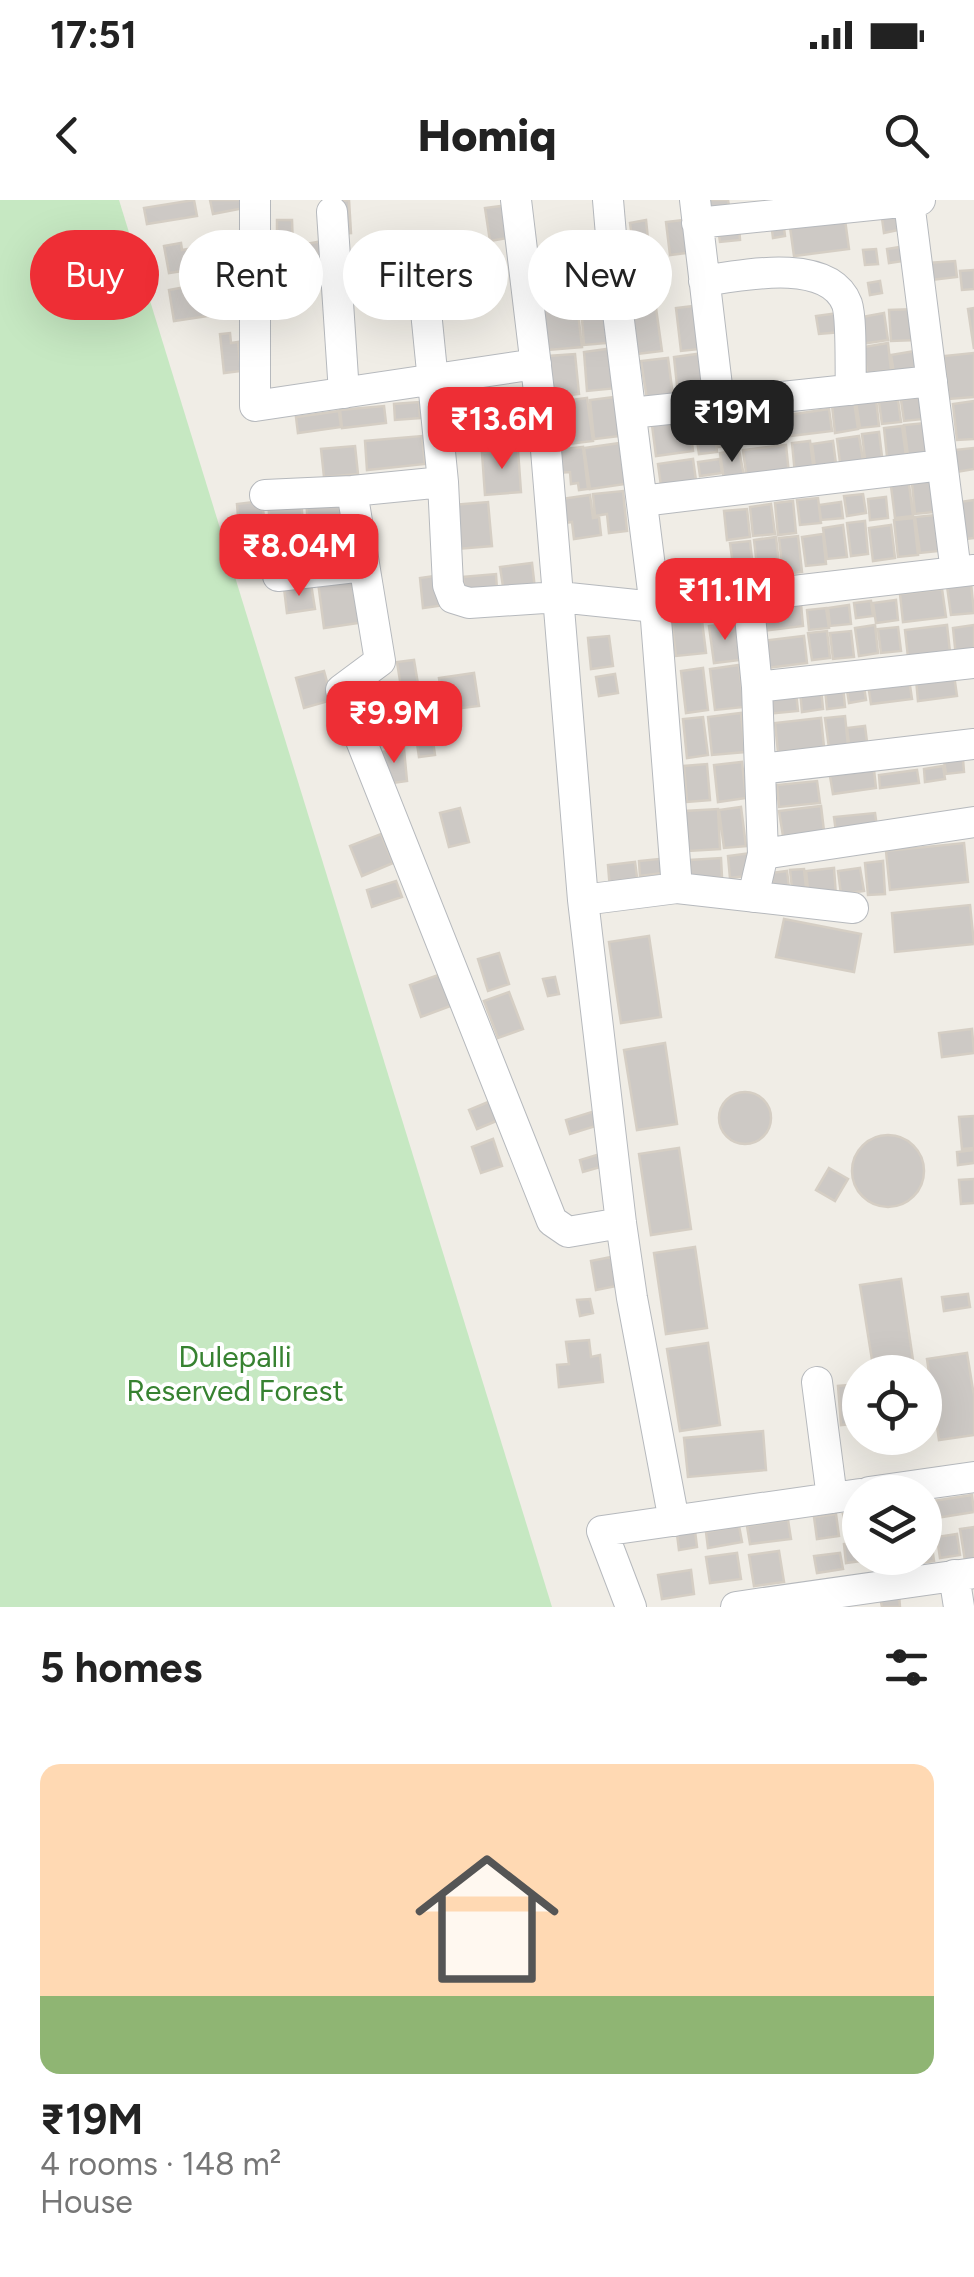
<!DOCTYPE html>
<html lang="en">
<head>
<meta charset="utf-8">
<style>
	:root { --surface:#fff; --page:#f2f2f2; --text:#222; --muted:#767676; --accent:#ee2e35 }
	body { margin:0; font-family:Figtree,sans-serif; background:var(--page); color:var(--text); height:100vh; display:flex; flex-direction:column; font-size:38px; white-space:nowrap }
	* { box-sizing:border-box; margin:0 }
	p { font-size:32px; color:var(--muted) }
	.icon { flex:none; width:55px; height:55px; fill:none; stroke:currentColor; stroke-width:2; stroke-linecap:round; stroke-linejoin:round }
	.map { position:relative; height:1407px; overflow:hidden }
	.details { display:flex; flex-direction:column; background:var(--surface); flex:1 }
	.details>* { flex:none }
	.top-card { position:absolute; left:30px; top:30px; width:915px; height:90px; display:flex; gap:20px }
	.controls { position:absolute; left:842px; top:1155px; display:grid; gap:20px }
	.controls a { display:grid; place-items:center; width:100px; height:100px; border-radius:50%; background:var(--surface); box-shadow:0 10px 40px #0002; font-size:50px }
	.price { position:absolute; translate:-50% -85px; padding:0 22px; border-radius:20px; background:var(--accent); color:#fff; font-size:32px; line-height:65px; filter:drop-shadow(0 2px 5px #0008) }
	.price::after { content:''; position:absolute; left:50%; top:60px; width:30px; height:22px; margin-left:-15px; background:inherit; clip-path:polygon(0 0,100% 0,50% 100%) }
	.price.active { background:#222; color:#fff }
	ul { padding:0; list-style:none }
	li { display:grid; align-content:center; gap:20px; height:530px; padding:0 40px }
	li span { display:grid; place-items:center; height:310px; border-radius:20px; color:#555 }
	li>.icon { margin-inline-start:auto }
	span .icon { width:180px; height:180px; fill:#fffc; stroke-width:1 }
	li b { font-size:42px }
	h2 { display:flex; justify-content:space-between; align-items:center; height:120px; padding:0 40px; font-size:42px }
	.pill { padding:0 35px; border-radius:45px; background:var(--surface); box-shadow:0 10px 40px #0002; font-size:35px; line-height:90px }
	.pill.active { background:var(--accent); color:#fff }
	.status { display:flex; justify-content:space-between; align-items:center; height:70px; padding:0 50px; background:var(--surface); direction:ltr }
	.status svg { height:28px; fill:currentColor }
	header { display:flex; justify-content:space-between; align-items:center; height:130px; padding:0 40px; background:var(--surface); font-size:45px; font-weight:800 }
	.map>svg:first-child { display:block }
	.green { fill:#c6e8c2 }
	.building { fill:#cdc9c5; stroke:#d5cec4; stroke-width:2.5 }
	.lines { fill:none; stroke-linecap:round; stroke-linejoin:round }
	.street-casing { stroke:#b6b9bd; stroke-width:32 }
	.street { stroke:#fff; stroke-width:30 }
	.labels { text-anchor:middle; dominant-baseline:central; stroke-width:8; stroke-linejoin:round; paint-order:stroke }
	.park-label { font-size:30px; fill:#378231; stroke:#fff }
</style>
</head>
<body>
<div class="status"><b>17:51</b><svg viewBox="0 0 49 12"><path d="M0 12V9h3v3zM5 12V6h3v6zM10 12V3h3v9zM15 12V0h3v12zM26 1h20v11H26zM47 4h2v5h-2z"/></svg></div>
<header><svg class="icon" aria-label="back" viewBox="0 0 24 24"><path d="M15 5l-7 7 7 7"/></svg>Homiq<svg class="icon" aria-label="search" viewBox="0 0 24 24"><circle cx="10" cy="10" r="6"/><path d="M15 15l6 6"/></svg></header>
<div class="map">
<svg width="974" height="1407" viewBox="0 0 974 1407">
	<rect width="100%" height="100%" fill="#f0ede6"/>
	<path class="green" d="M0,0H119L552,1407H0Z"/>
	<path class="building" d="M194,0L197,16L147,24L144,8Z
		M210,0H243L244,8L213,14Z
		M349,0L351,33L338,34L335,2Z
		M708,0H728L730,12L710,14Z
		M509,5L513,37L490,41L485,8Z
		M896,16L898,30L884,33L882,18Z
		M277,20H292L293,48H277Z
		M646,20L650,58L635,60L630,23Z
		M684,20L687,53L670,55L666,22Z
		M783,20L785,36L773,38L771,22Z
		M845,20L849,49L794,56L790,27Z
		M739,25L740,40L720,42L718,28Z
		M242,36L245,60L227,62L224,39Z
		M328,40L331,60L298,65L295,46Z
		M181,43L182,50L206,46L209,67L169,73L164,46Z
		M900,47L903,61L889,63L887,49Z
		M876,49L878,64L865,65L863,50Z
		M955,61L957,77L930,80L928,63Z
		M974,70V89L962,90L960,71Z
		M223,80L228,113L174,121L169,90Z
		M880,81L882,93L870,95L868,83Z
		M614,103L617,142L584,145L581,106Z
		M577,104L582,147L548,150L543,108Z
		M694,106L700,149L681,151L676,108Z
		M656,108L662,151L636,154L631,111Z
		M974,108V149L968,109Z
		M916,109L917,140L891,141L889,110Z
		M839,113L841,132L819,134L816,116Z
		M884,113L888,140L861,144L857,118Z
		M230,133L231,143L238,142L241,171L224,173L220,134Z
		M888,143L891,170L867,173L864,147Z
		M614,148L618,188L587,191L584,152Z
		M915,151L918,169L894,173L891,155Z
		M704,153L709,191L678,195L674,157Z
		M974,153V197L949,199L944,156Z
		M575,154L579,194L552,197L548,156Z
		M668,158L673,196L647,199L641,161Z
		M514,196L520,242L477,247L472,201Z
		M615,197L620,236L594,239L590,200Z
		M921,197L924,219L904,221L901,200Z
		M587,198L593,241L567,244L563,201Z
		M876,199L879,226L860,228L856,202Z
		M898,200L901,222L882,224L879,202Z
		M854,201L858,229L835,233L832,205Z
		M974,201V239L957,240L953,204Z
		M419,202L420,218L395,220L394,204Z
		M384,206L386,223L342,228L340,210Z
		M829,209L832,231L790,236L788,215Z
		M339,211L341,227L298,233L296,217Z
		M784,213L787,235L743,240L741,218Z
		M713,217L717,252L699,254L694,220Z
		M736,218L740,244L718,247L715,221Z
		M689,220L693,251L656,256L652,225Z
		M925,223L930,260L909,263L904,225Z
		M902,226L907,263L888,266L884,228Z
		M879,232L883,265L866,267L862,234Z
		M422,236L425,264L367,270L365,241Z
		M859,236L864,267L841,270L837,239Z
		M810,241L814,272L795,274L792,243Z
		M833,241L837,272L816,275L812,244Z
		M620,243L625,284L590,289L584,248Z
		M786,245L789,274L747,280L743,250Z
		M355,246L358,274L324,277L321,249Z
		M583,247L588,289L579,290L578,283L571,284L570,272L559,273L556,250Z
		M974,248V269L956,272L954,250Z
		M518,250L521,292L485,295L482,253Z
		M739,250L744,276L724,280L720,253Z
		M693,259L697,288L662,293L658,264Z
		M720,259L722,273L700,276L698,262Z
		M931,281L935,312L915,314L912,283Z
		M909,284L913,316L895,318L891,286Z
		M623,291L627,331L609,333L607,314L595,316L593,294Z
		M863,294L866,313L847,316L844,296Z
		M339,295L341,326L308,328L306,297Z
		M590,295L593,318L599,317L601,335L574,339L572,322L564,323L561,299Z
		M886,297L888,318L870,320L868,299Z
		M301,298L303,325L270,327L268,300Z
		M818,298L821,323L800,325L797,300Z
		M974,300V338L965,339L960,302Z
		M262,301L265,326L239,329L237,304Z
		M793,301L796,333L778,335L775,303Z
		M488,302L492,346L457,349L453,305Z
		M841,302L843,318L821,320L819,305Z
		M771,304L775,334L753,336L750,307Z
		M747,309L750,337L727,340L724,311Z
		M935,315L939,351L920,353L915,317Z
		M914,318L918,355L898,357L894,320Z
		M865,321L868,354L851,356L847,323Z
		M843,325L847,357L827,359L823,328Z
		M891,325L895,358L873,361L869,328Z
		M340,333L345,357L315,362L311,339Z
		M823,334L826,364L806,366L802,337Z
		M306,336L309,361L277,365L274,340Z
		M798,336L802,372L783,374L779,338Z
		M776,337L779,364L757,366L754,340Z
		M750,341L754,377L735,380L730,343Z
		M532,363L535,389L504,393L500,367Z
		M496,374L497,390L465,393L463,377Z
		M442,375L445,405L423,408L420,378Z
		M358,376L365,422L324,428L318,382Z
		M971,383L974,413L951,415L947,386Z
		M311,384L315,409L287,413L284,388Z
		M942,389L946,417L903,422L900,394Z
		M896,400L898,420L876,423L873,403Z
		M871,401L873,416L856,418L854,403Z
		M801,404L803,426L762,431L759,409Z
		M849,405L851,424L830,426L828,408Z
		M826,408L829,428L809,430L807,410Z
		M701,413L706,453L676,456L671,417Z
		M736,423L740,460L714,463L709,426Z
		M875,425L878,453L859,456L855,428Z
		M947,425L950,452L908,457L905,430Z
		M974,425V455L956,457L953,428Z
		M898,427L901,451L881,453L878,429Z
		M827,431L830,458L812,460L808,433Z
		M851,431L854,457L833,459L830,433Z
		M609,436L613,466L591,469L588,438Z
		M804,436L807,463L766,468L762,441Z
		M414,460L419,490L402,493L397,462Z
		M739,465L744,507L715,510L710,469Z
		M703,468L708,510L686,513L681,471Z
		M324,471L332,500L304,508L296,478Z
		M474,473L479,506L444,510L439,478Z
		M615,474L618,493L599,496L596,477Z
		M954,475L957,496L918,501L916,479Z
		M909,479L912,499L871,504L868,484Z
		M843,486L845,507L827,509L825,488Z
		M864,487L866,500L849,503L847,490Z
		M821,488L823,509L802,512L800,490Z
		M796,492L798,511L767,514L765,495Z
		M741,513L745,552L712,555L708,517Z
		M845,516L848,546L829,548L825,518Z
		M703,517L708,555L687,558L683,519Z
		M821,518L824,547L778,552L775,523Z
		M865,526L868,550L850,552L847,528Z
		M433,541L435,555L419,557L417,543Z
		M404,549L407,581L385,584L381,552Z
		M963,559L964,572L946,574L944,561Z
		M742,562L746,598L718,602L714,565Z
		M707,564L710,600L687,602L684,566Z
		M943,566L945,579L925,582L924,569Z
		M874,570L876,588L833,594L830,576Z
		M917,570L919,583L880,588L879,575Z
		M817,581L820,603L779,607L777,585Z
		M821,606L824,631L783,636L779,611Z
		M741,607L746,646L724,648L719,610Z
		M460,608L469,642L449,647L440,613Z
		M718,609L720,649L688,651L685,611Z
		M875,613L877,627L836,632L834,617Z
		M381,634L393,663L362,676L350,646Z
		M964,643L968,682L890,690L886,651Z
		M752,653L754,675L730,678L728,656Z
		M668,658L670,672L640,676L639,661Z
		M721,658L722,677L691,679L690,660Z
		M883,661L885,694L868,695L865,663Z
		M635,662L638,685L610,689L608,665Z
		M834,668L836,696L809,698L806,671Z
		M860,668L864,691L841,694L838,671Z
		M804,669L807,697L793,698L790,670Z
		M787,671L790,696L774,698L771,673Z
		M396,681L402,697L372,707L367,690Z
		M970,705L974,744L895,752L892,713Z
		M784,719L861,734L854,772L776,757Z
		M649,736L661,817L621,823L609,742Z
		M499,753L509,784L488,791L478,759Z
		M441,774L453,805L421,817L410,785Z
		M555,777L559,794L548,796L543,779Z
		M509,792L523,829L498,838L484,801Z
		M972,829L974,853L942,857L939,833Z
		M665,843L677,924L637,930L624,850Z
		M719 918a26 26 0 1 1 52 0a26 26 0 1 1-52 0Z
		M498,898L506,917L477,929L469,910Z
		M595,911L599,925L570,934L566,920Z
		M974,916V948L962,949L959,917Z
		M852 971a36 36 0 1 1 72 0a36 36 0 1 1-72 0Z
		M493,939L502,966L481,973L472,947Z
		M679,948L691,1029L651,1035L639,954Z
		M974,950V963L958,965L957,952Z
		M600,954L604,966L583,972L580,960Z
		M829,968L848,979L835,1001L816,990Z
		M974,979V1003L961,1004L959,980Z
		M695,1047L707,1128L666,1134L654,1053Z
		M611,1057L616,1086L596,1090L591,1061Z
		M901,1079L913,1160L873,1166L860,1085Z
		M968,1094L970,1107L944,1111L942,1097Z
		M590,1099L593,1113L580,1116L577,1100Z
		M589,1140L591,1157L600,1155L603,1182L559,1187L557,1165L569,1164L566,1142Z
		M708,1143L720,1225L680,1231L667,1149Z
		M967,1153L974,1196V1235L939,1240L927,1159Z
		M860,1184V1223L841,1225L838,1186Z
		M763,1231L766,1270L688,1277L684,1238Z
		M972,1295L974,1312L936,1318L933,1301Z
		M860,1311V1326L846,1328L843,1314Z
		M836,1314L839,1336L817,1339L814,1317Z
		M788,1320L791,1339L750,1344L747,1326Z
		M739,1326L742,1342L708,1348L706,1332Z
		M974,1327V1360L965,1361L960,1329Z
		M695,1331L697,1347L679,1350L677,1334Z
		M930,1332L934,1361L894,1367L892,1358H925V1333Z
		M957,1334L960,1355L940,1358L937,1337Z
		M860,1342V1358H883L846,1363L844,1344Z
		M779,1351L784,1382L754,1386L749,1355Z
		M737,1353L741,1379L710,1383L706,1357Z
		M840,1353L843,1369L817,1373L814,1356Z
		M691,1370L694,1394L662,1399L658,1375Z
		M899,1394L900,1407H882L880,1397Z"/>
	<g class="lines">
		<g class="street-casing">
			<path id="street" d="M255,0V206L536,164
				M516,0L546,250L583,700L621,1023L632,1098L674,1321
				M608,0L617,105L655,407L677,688
				M695,0L719,203
				M909,2L956,372
				M332,12L344,193
				M697,23L920,0
				M420,51L443,282L448,385L453,398L469,403L559,397L655,407L974,370
				M704,81C742,75 829,57 847,104C852,119 850,171 851,190
				M631,213L932,181
				M352,291L380,461L341,490L552,1021L568,1032L621,1023
				M265,295L352,291L443,282
				M642,301L942,265
				M278,376L364,366
				M748,396L757,487L763,654L753,697
				M757,487L974,463
				M760,569L974,544
				M763,654L974,622
				M583,700L677,688L853,708
				M817,1182L832,1298
				M869,1292L974,1277
				M954,1375L959,1407
				M631,1407L602,1331L860,1294
				M736,1407L974,1373"/>
		</g>
		<use href="#street" class="street"/>
	</g>
	<g class="labels">
		<g class="park-label">
			<text x="235" y="1156">Dulepalli<tspan x="235" dy="34">Reserved Forest</tspan></text>
		</g>
	</g>
</svg>
<div class="controls">
<a><svg class="icon" aria-label="locate" viewBox="0 0 24 24"><circle cx="12" cy="12" r="6"/><path d="M12 2v4M12 18v4M2 12h4M18 12h4"/></svg></a>
<a><svg class="icon" aria-label="layers" viewBox="0 0 24 24"><path d="M12 4l9 5-9 5-9-5zM3 14l9 5 9-5"/></svg></a>
</div>
<b class="price active" style="left:732px;top:265px">₹19M</b>
<b class="price" style="left:502px;top:272px">₹13.6M</b>
<b class="price" style="left:299px;top:399px">₹8.04M</b>
<b class="price" style="left:725px;top:443px">₹11.1M</b>
<b class="price" style="left:394px;top:566px">₹9.9M</b>
<div class="top-card">
<a class="pill active">Buy</a>
<a class="pill">Rent</a>
<a class="pill">Filters</a>
<a class="pill">New</a>
</div>
</div>
<section class="details">
<h2>5 homes<svg class="icon" aria-label="filters" viewBox="0 0 24 24"><path d="M4 7h16M4 17h16"/><circle cx="9" cy="7" r="2"/><circle cx="15" cy="17" r="2"/></svg></h2>
<ul>
<li><span style="background:linear-gradient(#ffd9b3 75%,#8fb573 0)"><svg class="icon" aria-label="home" viewBox="0 0 24 24"><path d="M3 11l9-7 9 7M6 9v11h12V9"/></svg></span><div><b>₹19M</b><p>4 rooms · 148 m²</p><p>House</p></div></li>
</ul>
</section>
</body>
</html>
